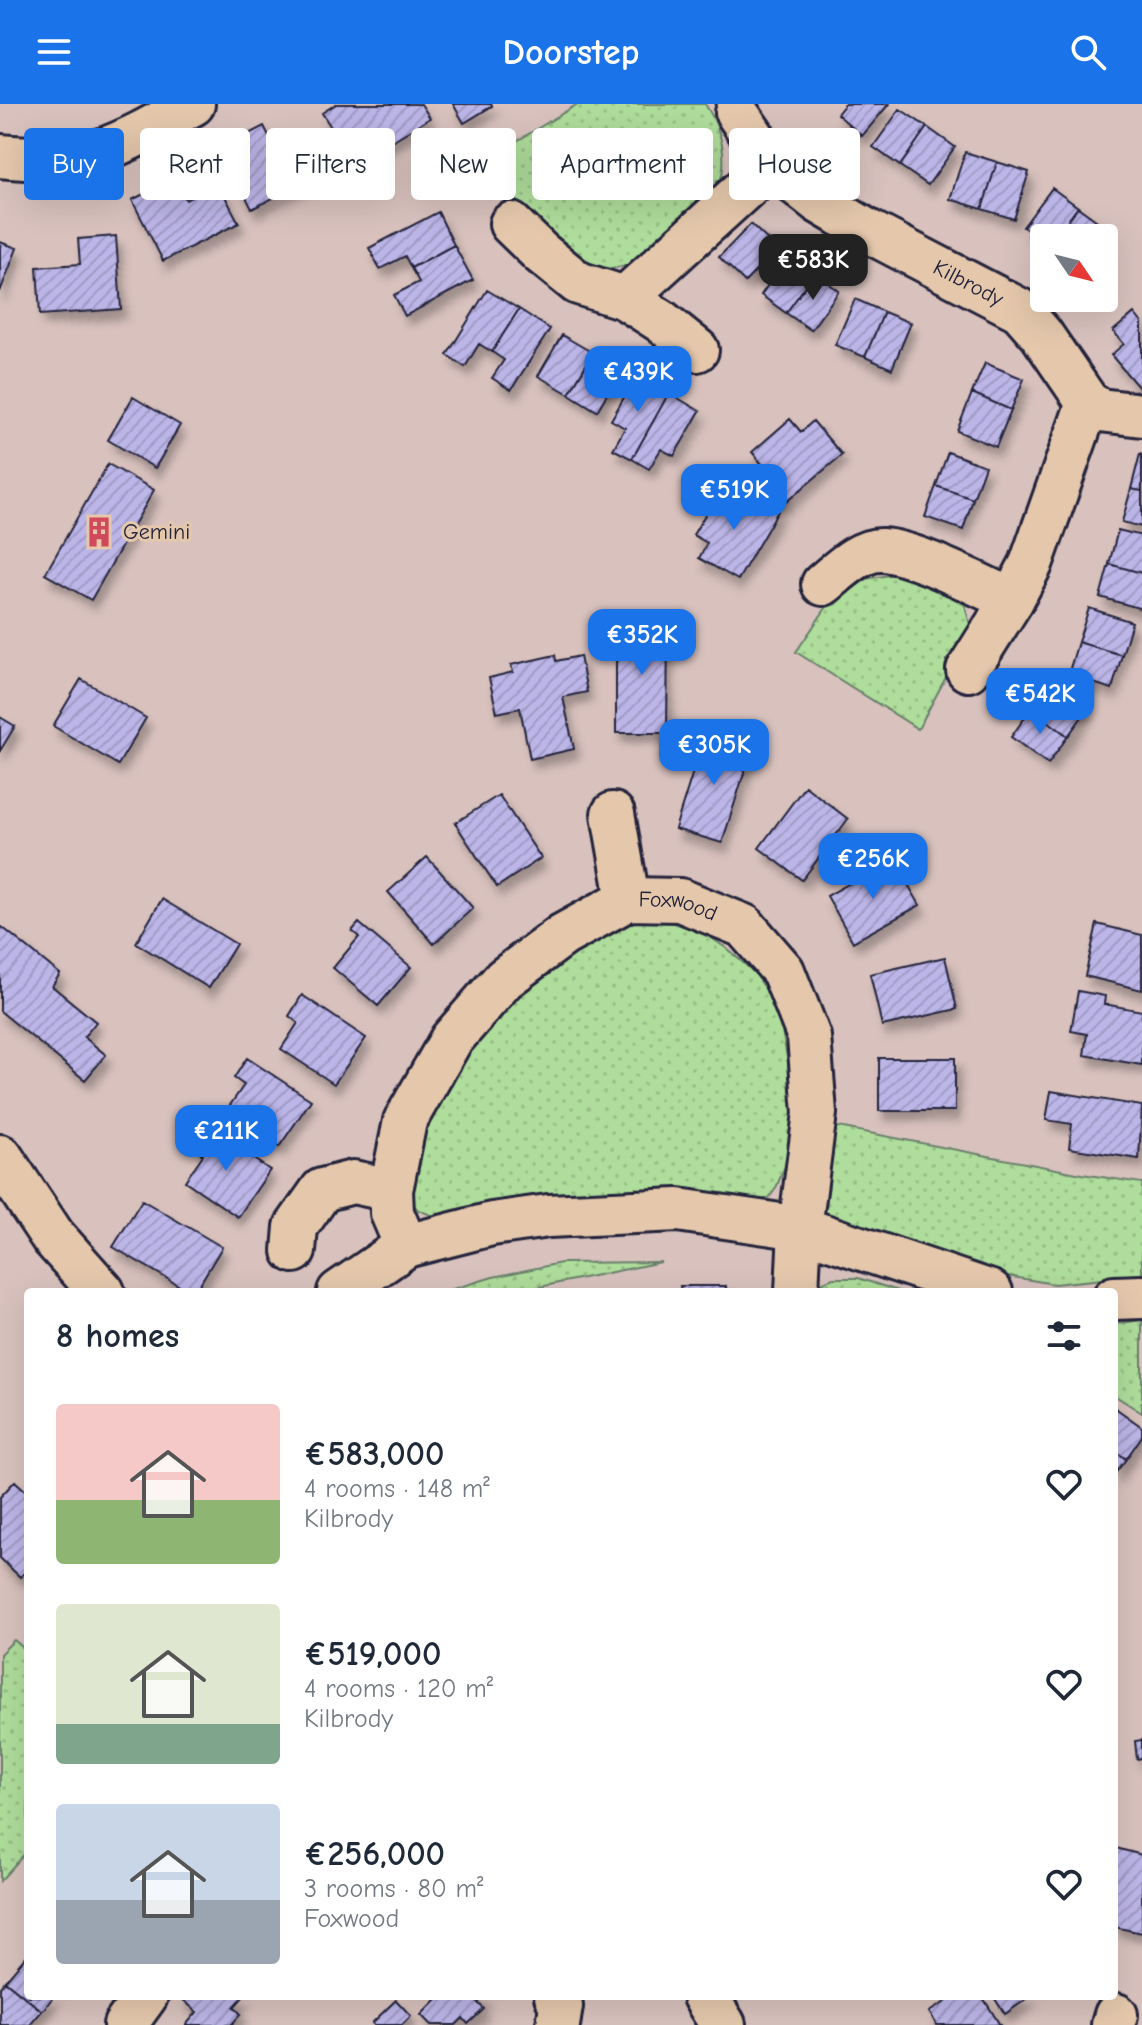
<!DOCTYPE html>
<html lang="en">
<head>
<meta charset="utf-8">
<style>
	:root { --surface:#fff; --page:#f2f2f3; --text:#1f2937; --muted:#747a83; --accent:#1a73e8 }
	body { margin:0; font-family:"Comic Neue",sans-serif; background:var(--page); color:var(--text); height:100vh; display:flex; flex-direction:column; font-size:30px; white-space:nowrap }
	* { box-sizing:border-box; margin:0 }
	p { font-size:26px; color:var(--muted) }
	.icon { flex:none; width:44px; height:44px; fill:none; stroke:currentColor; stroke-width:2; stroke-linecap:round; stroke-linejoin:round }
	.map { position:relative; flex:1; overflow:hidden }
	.sheet { position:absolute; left:24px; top:1184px; width:1094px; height:712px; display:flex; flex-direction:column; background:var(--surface); border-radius:8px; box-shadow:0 8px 32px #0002 }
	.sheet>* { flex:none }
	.top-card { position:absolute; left:24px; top:24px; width:1094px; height:72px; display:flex; gap:16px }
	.needle { width:52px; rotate:125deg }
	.fabs { position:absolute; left:1030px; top:120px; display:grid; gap:16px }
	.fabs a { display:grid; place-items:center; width:88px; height:88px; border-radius:8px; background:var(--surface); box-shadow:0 8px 32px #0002; font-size:40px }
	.price { position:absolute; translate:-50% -68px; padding:0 18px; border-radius:16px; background:var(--accent); color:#fff; font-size:26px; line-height:52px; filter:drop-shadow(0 2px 4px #0008) }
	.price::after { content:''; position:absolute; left:50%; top:48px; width:24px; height:18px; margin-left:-12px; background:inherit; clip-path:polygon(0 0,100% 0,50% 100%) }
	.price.on { background:#222; color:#fff }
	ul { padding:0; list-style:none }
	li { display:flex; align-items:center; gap:24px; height:200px; padding:0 32px }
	li span { display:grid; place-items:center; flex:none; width:224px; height:160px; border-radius:8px; color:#555 }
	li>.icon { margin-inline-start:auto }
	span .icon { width:96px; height:96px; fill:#fffc; stroke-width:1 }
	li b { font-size:34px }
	h2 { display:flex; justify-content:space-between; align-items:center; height:96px; padding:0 32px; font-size:34px }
	.tag { padding:0 28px; border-radius:8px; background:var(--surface); box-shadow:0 8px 32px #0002; font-size:28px; line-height:72px }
	.tag.on { background:var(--accent); color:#fff }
	header { display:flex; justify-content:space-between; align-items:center; height:104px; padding:0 32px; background:var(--accent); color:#fff; font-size:36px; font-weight:800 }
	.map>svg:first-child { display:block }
	.grass { fill:url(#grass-dots); stroke:#68806b; stroke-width:2 }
	.building { fill:url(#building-hatch); stroke:#22223b; stroke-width:2; filter:url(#shadow) }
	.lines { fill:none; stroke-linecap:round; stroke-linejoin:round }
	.minor-casing { stroke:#22223b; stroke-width:48 }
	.tertiary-casing { stroke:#22223b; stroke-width:50 }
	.minor { stroke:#e5c8ac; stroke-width:42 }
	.tertiary { stroke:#e5c8ac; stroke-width:44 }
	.labels { text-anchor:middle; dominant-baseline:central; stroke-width:6; stroke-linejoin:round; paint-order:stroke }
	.street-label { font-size:22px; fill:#22223b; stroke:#e5c8ac }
	.poi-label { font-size:22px; fill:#22223b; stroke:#e5c8ac; text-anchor:start }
</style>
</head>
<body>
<header><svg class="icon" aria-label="menu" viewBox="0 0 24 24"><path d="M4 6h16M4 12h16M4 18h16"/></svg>Doorstep<svg class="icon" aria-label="search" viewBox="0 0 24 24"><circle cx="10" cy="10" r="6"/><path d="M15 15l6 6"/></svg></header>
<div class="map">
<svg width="1142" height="1921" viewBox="0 0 1142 1921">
	<defs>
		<pattern id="grass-dots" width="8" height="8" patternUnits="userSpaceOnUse" patternTransform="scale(2)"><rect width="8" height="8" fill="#afdd9b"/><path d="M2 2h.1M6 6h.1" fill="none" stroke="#96bd86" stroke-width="1.8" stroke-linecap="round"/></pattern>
		<pattern id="building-hatch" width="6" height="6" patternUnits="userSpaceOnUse" patternTransform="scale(2)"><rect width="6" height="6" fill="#bcb5e7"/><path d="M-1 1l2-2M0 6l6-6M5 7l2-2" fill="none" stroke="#a19bc7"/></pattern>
		<filter id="shadow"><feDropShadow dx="5" dy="9" stdDeviation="4" flood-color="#0004"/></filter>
	</defs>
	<rect width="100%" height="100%" fill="#d9c2be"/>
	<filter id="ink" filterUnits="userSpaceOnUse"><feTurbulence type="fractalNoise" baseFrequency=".0125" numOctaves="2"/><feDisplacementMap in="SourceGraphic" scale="16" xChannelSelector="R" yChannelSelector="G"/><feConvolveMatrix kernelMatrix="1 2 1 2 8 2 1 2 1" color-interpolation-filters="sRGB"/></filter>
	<g filter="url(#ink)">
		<path class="grass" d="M578,0H705C721,24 729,53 719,82C715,92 702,101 695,108C667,136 635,172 592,164C584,162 577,156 571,152C534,127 512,91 489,54Z
			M902,469L942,486L965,501L970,521L964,540L918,625L796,548L828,501L865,475Z
			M642,812L697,824L726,844L756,870L778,905L794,991L788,1055L776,1084L769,1094L753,1099L607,1087L436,1113L418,1106L409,1095L415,1032L451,967L518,890L614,820Z
			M833,1022L1082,1070L1142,1079V1171L1054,1180L984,1168L828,1114L824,1104Z
			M661,1158L515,1188H443L493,1173L561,1159Z
			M833,1174H858L901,1188H817L821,1179Z
			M1142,1216V1309L1114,1291V1220Z
			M14,1536L28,1548V1746L0,1777V1550Z"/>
		<path class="building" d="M336,0H421L430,14L354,60L322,9Z
			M453,0H491L492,2L464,19Z
			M845,0H889L862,32L837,10Z
			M900,5L927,23L900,62L873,43Z
			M264,22L275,44L307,27L327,66L252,105L221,44Z
			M927,23L955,43L928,81L900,62Z
			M965,48L997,58L982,105L950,95Z
			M997,58L1029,68L1014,115L982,105Z
			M175,74L186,96L218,79L239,119L163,157L132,96Z
			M1052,84L1078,103L1055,134H1044V138L1023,123Z
			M1078,103L1108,125L1101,134H1055Z
			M438,108L454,141L411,164L405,152L380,165L369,144Z
			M751,120L777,145L745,178L719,153Z
			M116,132L121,205L40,211L37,163L80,160L78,135Z
			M0,138L17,144L0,188Z
			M454,141L473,176L405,212L394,191L419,178L411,164Z
			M789,151L815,169L786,209L761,191Z
			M815,169L839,187L811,226L786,209Z
			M487,186L519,205L492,248L479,240L465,263L447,251Z
			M855,195L884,208L865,253L835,241Z
			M519,205L550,225L511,286L492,274L504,256L492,248Z
			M884,208L911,219L892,265L865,253Z
			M1134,209L1142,219V281L1139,284L1111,251L1124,240L1113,227Z
			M562,231L593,249L569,290L538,272Z
			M593,249L621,266L597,307L569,290Z
			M985,259L1024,275L1011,306L972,289Z
			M637,271L669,289L632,355L613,345L625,324L611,316Z
			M669,289L700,307L674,352L661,345L649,365L632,355Z
			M972,289L1011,306L996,343L957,327Z
			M133,293L180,321L155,364L108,336Z
			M790,315L801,328L813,317L842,351L780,403L751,370L762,360L752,348Z
			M948,348L985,362L973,395L936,382Z
			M1140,350L1142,351V387L1131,385Z
			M108,360L154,386L91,496L45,470Z
			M936,382L973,395L963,426L925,413Z
			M739,384L778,407L738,476L699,454L707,439L693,431L715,394L728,402Z
			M1131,385L1142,387V423L1122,418Z
			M1118,426L1142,432V469L1109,460Z
			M1109,460L1142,469V505L1100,493Z
			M1089,504L1132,518L1122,551L1078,538Z
			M616,517H668L667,629H616Z
			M1078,538L1122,551L1112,585L1068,571Z
			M555,551L556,557L580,552L587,588L563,593L574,645L530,655L520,604L497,609L489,574L513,568L511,561Z
			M81,575L146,614L118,661L53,622Z
			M1052,577L1089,603L1068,632L1031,605Z
			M1031,605L1068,632L1048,660L1011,633Z
			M0,613L15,622L0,647Z
			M706,626L753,641L722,739L675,725Z
			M805,682L848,715L802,776L759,744Z
			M499,691L541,754L497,783L455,719Z
			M427,753L473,804L434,840L388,788Z
			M893,755L920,801L853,838L827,792Z
			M162,795L236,840L209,884L136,839Z
			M359,819L411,863L378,902L333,864L359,833L352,827Z
			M1097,820L1142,831V886L1085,872Z
			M2,823L60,870L52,882L96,918L84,933L106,951L85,976L0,907V825Z
			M945,853L957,905L882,922L870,870Z
			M1078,887L1105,892L1104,900L1142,907V961L1084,951L1087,930L1071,927Z
			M302,891L366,934L334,980L281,945L298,919L289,912Z
			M247,954L311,996L279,1043L226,1007L244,981L234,974Z
			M879,954H955V1007H879Z
			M1051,987L1142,1002L1139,1055L1069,1044L1072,1020L1046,1016Z
			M207,1024L270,1066L238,1113L185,1077L203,1051L193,1044Z
			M142,1096L222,1143L195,1188H190L113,1143Z
			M680,1182H726V1188H681Z
			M1114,1303L1142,1323V1332L1126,1355L1114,1346Z
			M1114,1346L1126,1355L1114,1371Z
			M15,1377L28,1389V1465L20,1473L0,1454V1393Z
			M1142,1636V1654L1137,1655L1135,1637Z
			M1116,1744L1142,1751V1829L1114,1823V1755Z
			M28,1850V1892H54L42,1907L5,1877Z
			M5,1877L42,1907L30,1921H0V1883Z
			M183,1892H244L234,1903L241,1910L231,1921H186L197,1908L181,1894Z
			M440,1892H486L478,1899L484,1905L468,1920L463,1914L456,1921H431L421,1911Z
			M955,1892H982L1000,1921H937L929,1908Z
			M993,1892H1031L1005,1910Z
			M396,1896L411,1912L402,1921H374L372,1919Z"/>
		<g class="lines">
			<g class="minor-casing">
				<g id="minor">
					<path id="s1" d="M737,9L765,50L786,72L819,98L868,127L1020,206L1041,230L1088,299L1100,306L1142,311"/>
					<path d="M0,52C30,55 70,56 99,47C132,36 163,17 193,0"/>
					<path d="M511,120L541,149L578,179L625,194L661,217L697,246"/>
					<path d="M625,194L773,59"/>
					<path d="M823,480C839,467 860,445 882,446C913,447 982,483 1012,496"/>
					<path d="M968,566L1012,496L1031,460L1088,299"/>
					<path d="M613,710L628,795"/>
					<path id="s2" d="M406,1142L392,1109L391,1086L405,1017L451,936L504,875L563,831L628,795L680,796L744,822L783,867L809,933L815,1009L800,1124L797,1188"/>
					<path d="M294,1147L296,1123L322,1086L353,1078L391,1086"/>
					<path d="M339,1188L406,1142L492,1120L548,1112L678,1106L800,1124L991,1188"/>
					<path d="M1114,1194L1142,1193"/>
					<path d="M556,1892L561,1902L558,1921"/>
					<path d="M125,1921L146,1892"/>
					<path d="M1113,1921L1116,1911"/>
				</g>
			</g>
			<g class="tertiary-casing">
				<path id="tertiary" d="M0,1053L53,1133L102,1188
					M705,1892L723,1921"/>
			</g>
			<use href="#minor" class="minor"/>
			<use href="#tertiary" class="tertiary"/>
		</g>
	</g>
	<defs>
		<g id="building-bare" transform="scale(2.4)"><path d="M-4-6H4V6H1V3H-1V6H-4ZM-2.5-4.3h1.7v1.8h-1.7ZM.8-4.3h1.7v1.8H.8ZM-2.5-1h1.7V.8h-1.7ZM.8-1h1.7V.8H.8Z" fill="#d1495b" stroke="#e5c8ac" stroke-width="2.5" paint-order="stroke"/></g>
	</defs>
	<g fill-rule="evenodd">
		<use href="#building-bare" x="99" y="428"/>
	</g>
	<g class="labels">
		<g class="street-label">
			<text stroke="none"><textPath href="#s1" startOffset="292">Kilbrody</textPath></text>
			<text stroke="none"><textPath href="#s2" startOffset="502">Foxwood</textPath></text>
		</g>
		<g class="poi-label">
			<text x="123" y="428">Gemini</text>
		</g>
	</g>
</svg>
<div class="fabs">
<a><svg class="needle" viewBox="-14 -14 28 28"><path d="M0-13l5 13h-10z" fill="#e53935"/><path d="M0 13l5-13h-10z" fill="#747a83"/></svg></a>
</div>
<b class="price on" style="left:813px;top:198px">€583K</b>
<b class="price" style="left:638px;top:310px">€439K</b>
<b class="price" style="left:734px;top:428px">€519K</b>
<b class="price" style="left:642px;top:573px">€352K</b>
<b class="price" style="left:1040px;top:632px">€542K</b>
<b class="price" style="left:714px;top:683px">€305K</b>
<b class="price" style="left:873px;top:797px">€256K</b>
<b class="price" style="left:226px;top:1069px">€211K</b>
<div class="top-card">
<a class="tag on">Buy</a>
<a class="tag">Rent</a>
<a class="tag">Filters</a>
<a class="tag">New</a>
<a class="tag">Apartment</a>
<a class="tag">House</a>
</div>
<section class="sheet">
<h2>8 homes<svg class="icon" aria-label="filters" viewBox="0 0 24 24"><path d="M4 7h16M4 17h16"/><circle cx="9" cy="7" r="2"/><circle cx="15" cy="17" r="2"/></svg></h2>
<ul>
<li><span style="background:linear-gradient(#f6c9c9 60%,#8fb573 0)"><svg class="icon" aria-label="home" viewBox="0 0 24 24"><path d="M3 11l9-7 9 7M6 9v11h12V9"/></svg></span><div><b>€583,000</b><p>4 rooms · 148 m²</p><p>Kilbrody</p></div><svg class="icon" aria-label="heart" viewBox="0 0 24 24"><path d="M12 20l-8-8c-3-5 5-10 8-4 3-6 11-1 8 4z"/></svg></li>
<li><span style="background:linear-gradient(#dfe7d0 75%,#7fa58c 0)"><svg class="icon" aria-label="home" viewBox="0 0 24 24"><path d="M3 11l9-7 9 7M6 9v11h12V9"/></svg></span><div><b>€519,000</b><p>4 rooms · 120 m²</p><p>Kilbrody</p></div><svg class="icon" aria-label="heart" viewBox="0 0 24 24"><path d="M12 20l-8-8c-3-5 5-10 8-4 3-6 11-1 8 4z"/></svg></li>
<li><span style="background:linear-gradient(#c9d6e8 60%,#9aa5b1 0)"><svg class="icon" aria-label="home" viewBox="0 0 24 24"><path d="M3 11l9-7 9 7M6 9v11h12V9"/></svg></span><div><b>€256,000</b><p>3 rooms · 80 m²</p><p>Foxwood</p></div><svg class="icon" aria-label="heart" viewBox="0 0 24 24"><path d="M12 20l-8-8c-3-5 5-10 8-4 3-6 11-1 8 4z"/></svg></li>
</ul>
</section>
</div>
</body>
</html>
